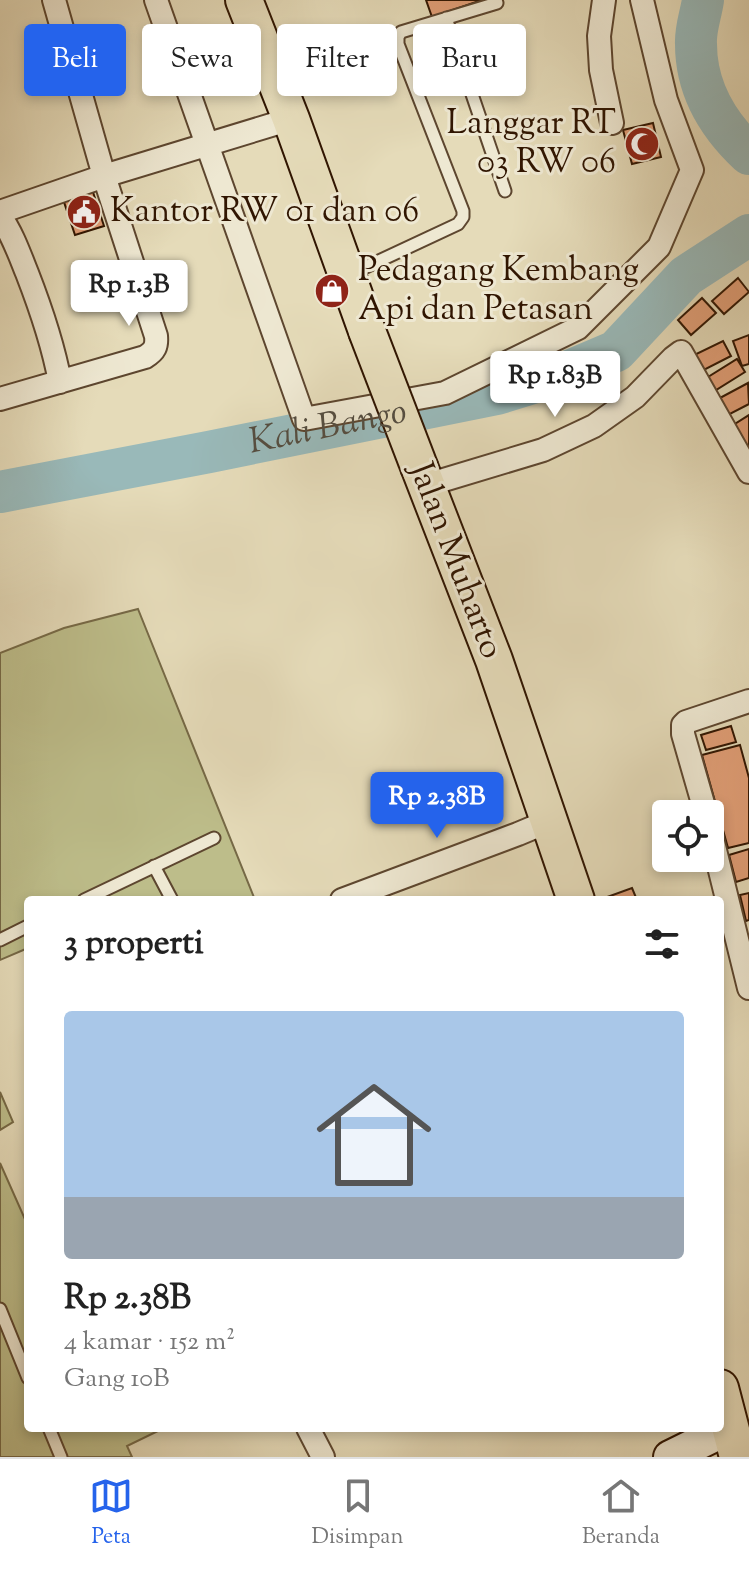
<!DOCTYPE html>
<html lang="id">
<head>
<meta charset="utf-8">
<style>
	:root { --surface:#fff; --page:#f6f6f6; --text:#222; --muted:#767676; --line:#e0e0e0; --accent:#2563eb }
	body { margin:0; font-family:"Sorts Mill Goudy",serif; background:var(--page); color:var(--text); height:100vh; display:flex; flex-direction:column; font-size:30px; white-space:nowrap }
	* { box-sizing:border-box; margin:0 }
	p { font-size:26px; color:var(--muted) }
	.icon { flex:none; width:44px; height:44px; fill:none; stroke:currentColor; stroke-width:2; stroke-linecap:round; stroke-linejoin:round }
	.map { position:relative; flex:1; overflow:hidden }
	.panel { position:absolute; left:24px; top:896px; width:700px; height:536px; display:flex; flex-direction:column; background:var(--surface); border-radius:8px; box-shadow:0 4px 12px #0003 }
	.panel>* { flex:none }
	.banner { position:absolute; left:24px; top:24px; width:702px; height:72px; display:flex; gap:16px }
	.buttons { position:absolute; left:652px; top:800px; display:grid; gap:16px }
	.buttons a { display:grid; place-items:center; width:72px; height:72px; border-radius:8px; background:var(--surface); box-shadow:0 4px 12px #0003; font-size:40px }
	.price { position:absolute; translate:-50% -68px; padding:0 18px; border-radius:8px; background:#fff; color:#222; font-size:26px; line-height:52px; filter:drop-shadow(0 2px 4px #0008) }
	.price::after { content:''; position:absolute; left:50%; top:48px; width:24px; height:18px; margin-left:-12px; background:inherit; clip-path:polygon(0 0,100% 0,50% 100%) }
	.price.active { background:var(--accent); color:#fff }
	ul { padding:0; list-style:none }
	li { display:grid; align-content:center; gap:16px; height:424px; padding:0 40px }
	li span { display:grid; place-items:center; height:248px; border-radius:8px; color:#555 }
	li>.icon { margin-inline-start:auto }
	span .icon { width:144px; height:144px; fill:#fffc; stroke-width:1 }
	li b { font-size:34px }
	h2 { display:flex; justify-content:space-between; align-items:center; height:96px; padding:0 40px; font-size:34px }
	.tag { padding:0 28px; border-radius:8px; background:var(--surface); box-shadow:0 4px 12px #0003; font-size:28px; line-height:72px }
	.tag.active { background:var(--accent); color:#fff }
	.menu { display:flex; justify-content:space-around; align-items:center; height:112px; border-top:2px solid var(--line); background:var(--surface); font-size:22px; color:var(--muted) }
	.menu a { display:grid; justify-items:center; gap:4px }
	.menu .active { color:var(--accent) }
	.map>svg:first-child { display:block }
	.green { fill:#bdbd8a; stroke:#766946; stroke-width:2 }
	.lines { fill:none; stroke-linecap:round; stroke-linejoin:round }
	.river { stroke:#99b9b9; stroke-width:42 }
	.building { fill:#e29f77; stroke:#301501; stroke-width:2 }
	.lane-casing { stroke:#5d462f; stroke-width:15 }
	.street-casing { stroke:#5d462f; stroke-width:26 }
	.secondary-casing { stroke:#301501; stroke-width:36 }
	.primary-casing { stroke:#301501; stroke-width:40 }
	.lane { stroke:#eee8d2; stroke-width:11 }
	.street { stroke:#eee8d2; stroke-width:22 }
	.secondary { stroke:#eee8d2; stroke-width:32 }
	.primary { stroke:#e5dbb9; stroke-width:36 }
	.primary-bridge-casing { stroke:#301501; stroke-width:40; stroke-linecap:butt }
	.primary-bridge { stroke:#e5dbb9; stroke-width:36 }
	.labels { text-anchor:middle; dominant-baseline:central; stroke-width:6; stroke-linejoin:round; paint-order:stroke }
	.poi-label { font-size:34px; fill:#301501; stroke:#eee8d2; text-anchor:start }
	.street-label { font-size:34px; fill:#301501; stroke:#eee8d2 }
	.water-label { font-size:36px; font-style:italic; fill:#554e41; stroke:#eee8d2 }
</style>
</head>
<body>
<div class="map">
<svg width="749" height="1457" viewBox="0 0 749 1457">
	<rect width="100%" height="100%" fill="#e5dbb9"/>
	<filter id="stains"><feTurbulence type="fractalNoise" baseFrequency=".0025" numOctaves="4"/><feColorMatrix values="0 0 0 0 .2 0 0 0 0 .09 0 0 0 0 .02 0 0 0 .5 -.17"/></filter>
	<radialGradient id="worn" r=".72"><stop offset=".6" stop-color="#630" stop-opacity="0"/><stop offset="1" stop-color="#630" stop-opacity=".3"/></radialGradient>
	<path class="green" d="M138,609L255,900H28V948L0,960V653L64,628Z
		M0,1092L13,1122L0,1130Z
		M0,1163L28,1226V1428H164L127,1446L132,1457H0Z"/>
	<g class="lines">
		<g class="river">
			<path d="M703,0C701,14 695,30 696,44C696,88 717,124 749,154"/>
			<path id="s1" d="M0,492L209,452L497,394L562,374L616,351L686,276L749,235"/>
		</g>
	</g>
	<path class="building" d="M426,0H482L432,17Z
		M653,123L661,157L632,164L623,130Z
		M92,189L104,226L75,235L63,199Z
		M738,278L749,292L724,314L712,301Z
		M702,298L716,313L691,335L678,320Z
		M749,335V364L742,366L733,341Z
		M723,341L731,356L694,375L686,359Z
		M737,359L745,372L708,395L700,382Z
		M748,383L749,404L726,416L718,399Z
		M749,415V456L730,427Z
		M731,726L736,742L706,750L701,735Z
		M740,745L749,778V843L728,848L702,755Z
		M749,849V878L736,882L729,855Z
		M632,888L637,900H599Z
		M749,893V920L746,921L740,895Z"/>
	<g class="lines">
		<g class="lane-casing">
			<path id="lane" d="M446,18L505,191
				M351,274L458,224L463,217V211L398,44V37L401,32L497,3L496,0
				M154,866L172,900
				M84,900L214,838
				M0,940L28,926
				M0,1309L28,1378
				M49,1428L61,1457"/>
		</g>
		<g class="street-casing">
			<path id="street" d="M156,0L304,419L445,393L578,328L659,247L692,170L666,100L642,0
				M604,0L599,36L601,70L612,123
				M0,212L104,176L291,119
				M0,216C12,233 19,253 27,273C41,309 53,344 60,382
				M0,399L145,357C155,351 157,346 156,336L104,176L54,0
				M427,485L543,450L594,426L635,397L673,358L681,352L749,472
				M706,814L683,734V725L686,722L749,701
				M710,830L749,988
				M342,900L518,834L549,821
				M308,1428L323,1457"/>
		</g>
		<g class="secondary-casing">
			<path id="secondary" d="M670,1457L731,1427"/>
		</g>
		<g class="primary-casing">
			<path id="primary" d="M244,0L291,119L367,331
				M420,469L494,660L576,900
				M720,1388L738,1457"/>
		</g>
		<use href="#lane" class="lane"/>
		<use href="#street" class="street"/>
		<use href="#secondary" class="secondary"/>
		<use href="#primary" class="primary"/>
		<g class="primary-bridge-casing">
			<path id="primary-bridge" d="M367,331L420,469"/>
		</g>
		<use href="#primary-bridge" class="primary-bridge"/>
	</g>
	<defs>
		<g id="mosque-disc" transform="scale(1.8)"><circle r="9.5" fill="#8f2418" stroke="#eee8d2"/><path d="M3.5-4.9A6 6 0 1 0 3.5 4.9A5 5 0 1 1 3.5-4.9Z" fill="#fff"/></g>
		<g id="civic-disc" transform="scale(1.8)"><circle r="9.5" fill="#8f2418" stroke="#eee8d2"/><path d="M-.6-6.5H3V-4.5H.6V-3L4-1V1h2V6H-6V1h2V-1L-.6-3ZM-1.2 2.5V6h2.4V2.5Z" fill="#fff"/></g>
		<g id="shop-disc" transform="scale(1.8)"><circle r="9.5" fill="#8f2418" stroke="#eee8d2"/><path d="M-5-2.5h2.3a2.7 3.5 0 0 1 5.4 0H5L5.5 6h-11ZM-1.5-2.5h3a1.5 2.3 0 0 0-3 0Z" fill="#fff"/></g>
	</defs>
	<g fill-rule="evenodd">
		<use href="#mosque-disc" x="642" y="144"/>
		<use href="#civic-disc" x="84" y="212"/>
		<use href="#shop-disc" x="332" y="291"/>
	</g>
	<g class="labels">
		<g class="poi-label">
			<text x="616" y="124" text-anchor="end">Langgar RT<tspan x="616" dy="39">03 RW 06</tspan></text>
			<text x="110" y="212">Kantor RW 01 dan 06</text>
			<text x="358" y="271">Pedagang Kembang<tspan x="358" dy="39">Api dan Petasan</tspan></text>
		</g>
		<g class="street-label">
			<text transform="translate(455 561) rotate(69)">Jalan Muharto</text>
		</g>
		<g class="water-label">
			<text stroke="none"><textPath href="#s1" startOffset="334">Kali Bango</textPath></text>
		</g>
	</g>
	<rect width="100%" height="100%" filter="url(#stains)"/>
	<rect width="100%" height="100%" fill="url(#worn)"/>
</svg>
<div class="buttons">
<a><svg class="icon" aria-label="locate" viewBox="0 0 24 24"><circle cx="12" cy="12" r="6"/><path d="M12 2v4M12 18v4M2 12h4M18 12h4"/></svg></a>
</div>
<b class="price" style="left:129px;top:328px">Rp 1.3B</b>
<b class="price" style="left:555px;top:419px">Rp 1.83B</b>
<b class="price active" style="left:437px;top:840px">Rp 2.38B</b>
<div class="banner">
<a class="tag active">Beli</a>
<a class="tag">Sewa</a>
<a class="tag">Filter</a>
<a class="tag">Baru</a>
</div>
<section class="panel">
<h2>3 properti<svg class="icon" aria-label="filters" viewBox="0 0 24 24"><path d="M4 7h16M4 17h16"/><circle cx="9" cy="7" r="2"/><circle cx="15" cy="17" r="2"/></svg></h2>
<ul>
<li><span style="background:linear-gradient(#a9c7e8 75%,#9aa5b1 0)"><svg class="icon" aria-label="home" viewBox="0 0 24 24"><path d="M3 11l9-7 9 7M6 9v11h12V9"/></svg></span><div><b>Rp 2.38B</b><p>4 kamar · 152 m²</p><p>Gang 10B</p></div></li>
</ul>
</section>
</div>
<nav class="menu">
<a class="active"><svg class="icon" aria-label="map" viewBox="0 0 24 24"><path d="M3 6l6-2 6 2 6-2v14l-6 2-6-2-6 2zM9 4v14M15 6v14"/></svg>Peta</a>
<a><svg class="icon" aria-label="saved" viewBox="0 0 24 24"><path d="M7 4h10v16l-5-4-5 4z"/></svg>Disimpan</a>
<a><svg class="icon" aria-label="home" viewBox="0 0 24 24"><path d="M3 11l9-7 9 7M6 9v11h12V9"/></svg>Beranda</a>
</nav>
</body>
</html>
